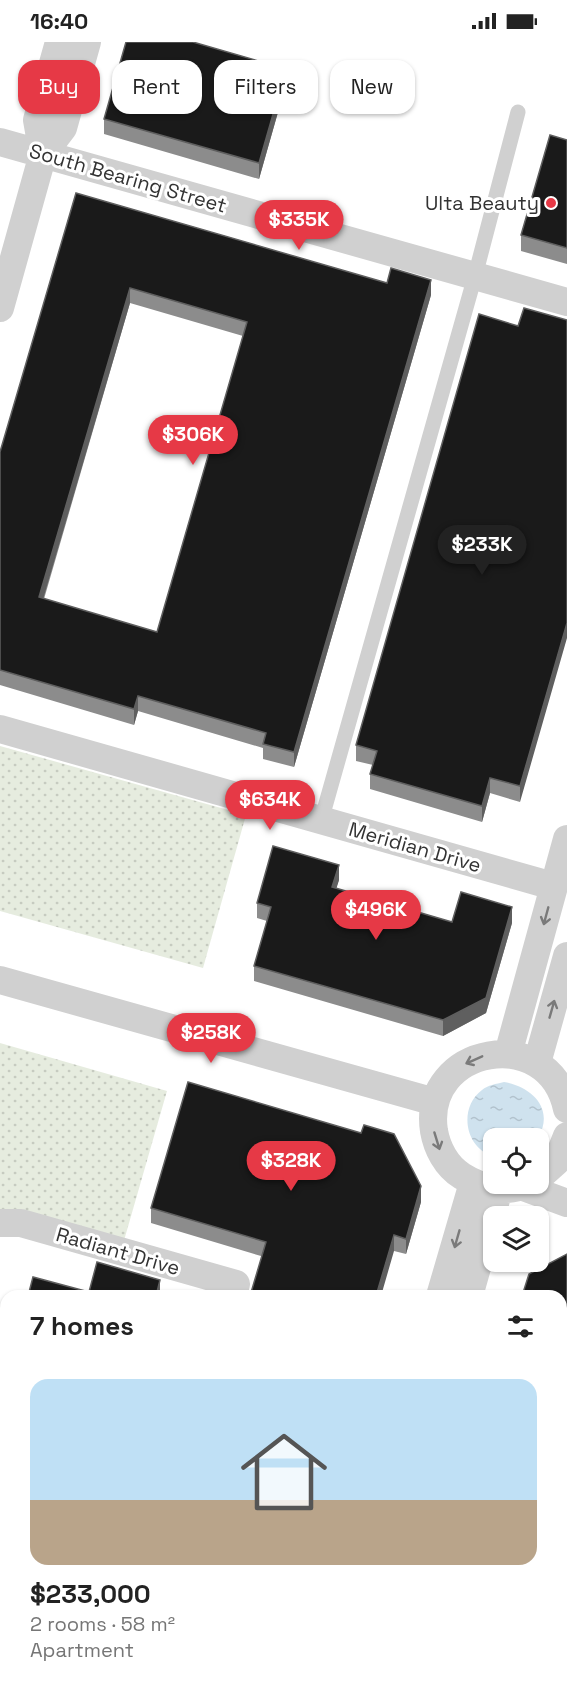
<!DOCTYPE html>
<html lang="en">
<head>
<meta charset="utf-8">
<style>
	:root { --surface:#fff; --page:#f2f2f2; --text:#222; --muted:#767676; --accent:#e63946 }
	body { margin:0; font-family:"Space Grotesk",sans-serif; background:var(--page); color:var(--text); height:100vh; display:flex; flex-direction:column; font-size:22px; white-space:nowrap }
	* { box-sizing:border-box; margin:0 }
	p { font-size:20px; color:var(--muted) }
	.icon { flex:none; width:33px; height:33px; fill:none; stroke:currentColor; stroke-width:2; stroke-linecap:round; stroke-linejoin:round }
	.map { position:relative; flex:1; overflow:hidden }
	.side { position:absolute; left:0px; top:1248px; width:567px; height:404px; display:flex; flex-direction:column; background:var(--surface); border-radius:18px 18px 0 0; box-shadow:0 2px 4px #0004 }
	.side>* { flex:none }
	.hud { position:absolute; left:18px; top:18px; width:531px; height:54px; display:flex; gap:12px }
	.buttons { position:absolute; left:483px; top:1086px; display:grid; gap:12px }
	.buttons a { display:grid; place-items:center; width:66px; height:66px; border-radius:12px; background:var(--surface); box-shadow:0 2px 4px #0004; font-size:30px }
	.price { position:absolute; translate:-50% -51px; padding:0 14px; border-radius:21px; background:var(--accent); color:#fff; font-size:20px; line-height:39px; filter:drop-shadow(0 2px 3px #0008) }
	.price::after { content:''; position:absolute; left:50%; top:36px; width:18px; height:14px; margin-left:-9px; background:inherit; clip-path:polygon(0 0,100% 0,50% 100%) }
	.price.current { background:#222; color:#fff }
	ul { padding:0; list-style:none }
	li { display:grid; align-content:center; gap:12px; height:318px; padding:0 30px }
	li span { display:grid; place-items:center; height:186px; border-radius:18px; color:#555 }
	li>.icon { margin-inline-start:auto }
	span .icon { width:108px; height:108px; fill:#fffc; stroke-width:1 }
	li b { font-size:26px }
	h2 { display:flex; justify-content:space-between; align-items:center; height:72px; padding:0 30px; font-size:26px }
	.pill { padding:0 21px; border-radius:18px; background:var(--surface); box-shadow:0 2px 4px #0004; font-size:21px; line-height:54px }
	.pill.current { background:var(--accent); color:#fff }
	.status { display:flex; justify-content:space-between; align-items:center; height:42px; padding:0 30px; background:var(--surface); direction:ltr }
	.status svg { height:16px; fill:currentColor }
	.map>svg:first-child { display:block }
	.grass { fill:url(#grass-dots) }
	.water { fill:url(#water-ripples) }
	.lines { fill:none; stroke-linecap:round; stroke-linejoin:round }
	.lane { stroke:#d0d0d0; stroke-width:15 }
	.street { stroke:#d0d0d0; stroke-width:28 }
	.wall { fill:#8c8c8c; fill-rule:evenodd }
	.shaded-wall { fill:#5f5f5f }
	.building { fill:#1a1a1a; stroke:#5f5f5f; stroke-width:1.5; fill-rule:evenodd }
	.oneway { stroke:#7a7a7a }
	.poi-dot { fill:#e63946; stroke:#fff; stroke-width:2 }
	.labels { text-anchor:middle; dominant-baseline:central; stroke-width:6; stroke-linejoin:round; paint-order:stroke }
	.street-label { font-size:20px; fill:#333; stroke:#fff }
	.poi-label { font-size:20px; fill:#333; stroke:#fff; text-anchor:end }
</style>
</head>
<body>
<div class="status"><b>16:40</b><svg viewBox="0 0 49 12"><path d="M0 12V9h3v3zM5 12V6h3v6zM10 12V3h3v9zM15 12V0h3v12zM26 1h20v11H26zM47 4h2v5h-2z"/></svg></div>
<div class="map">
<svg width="567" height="1651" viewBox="0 0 567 1651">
	<defs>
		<pattern id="grass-dots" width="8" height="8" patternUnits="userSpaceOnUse" patternTransform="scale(1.5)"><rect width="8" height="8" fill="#e6ecdf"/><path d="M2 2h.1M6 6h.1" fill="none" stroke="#c6cbc0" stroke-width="1.8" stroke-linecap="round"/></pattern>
		<pattern id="water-ripples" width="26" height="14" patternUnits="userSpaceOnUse" patternTransform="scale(1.5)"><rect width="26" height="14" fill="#cfe2ee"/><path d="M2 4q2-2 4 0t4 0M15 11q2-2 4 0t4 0" fill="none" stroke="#b2c2cd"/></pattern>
	</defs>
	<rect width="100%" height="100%" fill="#fff"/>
	<path class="grass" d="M0,704L246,773L203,926L0,869Z
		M0,1001L167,1049L123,1202L0,1167Z"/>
	<path class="water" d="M504,1040C532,1045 555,1067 538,1096H494L493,1114C465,1106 458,1066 482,1048C488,1043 496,1042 504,1040Z"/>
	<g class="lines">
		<path class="lane" d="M321,779L475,234L518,70
			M0,1282L6,1284"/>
		<path class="street" d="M0,100L567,260
			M43,112L37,78L59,0
			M0,266L43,112L63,86L87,0
			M0,687L553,844
			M0,938L435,1060
			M508,1012L567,797
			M537,1021L567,914
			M538,1136L557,1119L567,1094
			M527,1142C505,1152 481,1146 462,1134C446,1124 437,1106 434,1089C421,1004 549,980 567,1067
			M521,1144L567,1161
			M0,1181H21L236,1242L233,1254
			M440,1254L473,1141
			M469,1254L499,1147
			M533,1646L551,1651
			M123,1651L125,1646"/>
	</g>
	<path class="wall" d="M286,42L259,137L104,92V77Z
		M567,98V222L521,209V193Z
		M76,151L387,241L431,253L294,725L263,717V706L138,669L134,683L0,643V410ZM130,261L243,294L157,590L44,557Z
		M524,266L520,760L490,751L482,780L370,747V732L373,723L356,719V703L518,284Z
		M339,838L336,846L452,880L512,881L486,971L443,994L254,939V924L267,879L257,876V861Z
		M421,1160L406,1212L394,1209L261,1214L151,1181V1166Z
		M567,1212V1611L561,1609V1254Z"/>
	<path class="shaded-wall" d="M286,27V42L259,137V121Z
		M431,238V253L294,725V710Z
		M130,246V261L39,571V555Z
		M567,581V596L520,760V744Z
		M138,654V669L134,683V667Z
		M490,736V751L482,780V764Z
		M339,823V838L332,861V845Z
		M512,865V881L486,971L443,994V978Z
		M421,1144V1160L406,1212V1197Z
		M394,1193V1209L381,1254H376Z
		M160,1238V1254H156Z
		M75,1646H80L78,1651H74Z"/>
	<path class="building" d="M126,0H193L286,27L259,121L104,77Z
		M550,93L567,98V206L521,193Z
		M76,151L387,241L391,226L431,238L294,710L263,702L266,691L138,654L134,667L0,628V410ZM130,246L247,280L157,590L39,555Z
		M524,266L567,278V581L520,744L490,736L482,764L370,732L377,709L356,703L479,272L518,284Z
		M273,804L339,823L332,845L452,880L461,850L512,865L486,956L443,978L254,924L271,865L257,861Z
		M188,1040L361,1091L364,1083L394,1092L421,1144L406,1197L394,1193L376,1254H250L266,1200L151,1166Z
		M567,1212V1598L561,1596V1254H522L529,1232Z
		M97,1220L160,1238L156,1254H28L33,1235L89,1250Z
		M6,1332V1646H75L74,1651H0V1353Z
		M156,1646H357L376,1651H155Z"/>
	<defs><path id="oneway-shaft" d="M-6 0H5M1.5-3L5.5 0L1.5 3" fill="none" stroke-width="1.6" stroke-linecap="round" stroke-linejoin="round" transform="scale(1.5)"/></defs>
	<g class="oneway">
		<use href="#oneway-shaft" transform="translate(546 874) rotate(105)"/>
		<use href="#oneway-shaft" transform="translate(552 967) rotate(-74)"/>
		<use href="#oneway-shaft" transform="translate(474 1018) rotate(156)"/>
		<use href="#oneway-shaft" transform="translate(437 1099) rotate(73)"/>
		<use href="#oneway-shaft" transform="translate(457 1197) rotate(106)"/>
	</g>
	<circle class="poi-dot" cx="551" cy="161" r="6"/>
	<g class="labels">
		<g class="street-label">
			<text transform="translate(128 136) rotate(16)">South Bearing Street</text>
			<text transform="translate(415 805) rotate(16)">Meridian Drive</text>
			<text transform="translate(118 1209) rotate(16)">Radiant Drive</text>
		</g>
		<g class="poi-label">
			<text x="539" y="161">Ulta Beauty</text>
		</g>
	</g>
</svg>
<div class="buttons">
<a><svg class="icon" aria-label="locate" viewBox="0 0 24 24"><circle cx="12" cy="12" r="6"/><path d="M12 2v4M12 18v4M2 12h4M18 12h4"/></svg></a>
<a><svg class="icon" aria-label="layers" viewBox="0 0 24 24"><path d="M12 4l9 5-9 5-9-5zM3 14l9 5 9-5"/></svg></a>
</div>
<b class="price" style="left:299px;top:209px">$335K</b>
<b class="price" style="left:193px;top:424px">$306K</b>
<b class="price current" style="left:482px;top:534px">$233K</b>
<b class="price" style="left:270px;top:789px">$634K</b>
<b class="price" style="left:376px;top:899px">$496K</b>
<b class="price" style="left:211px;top:1022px">$258K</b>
<b class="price" style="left:291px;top:1150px">$328K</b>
<div class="hud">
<a class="pill current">Buy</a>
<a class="pill">Rent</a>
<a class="pill">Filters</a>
<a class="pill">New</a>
</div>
<section class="side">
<h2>7 homes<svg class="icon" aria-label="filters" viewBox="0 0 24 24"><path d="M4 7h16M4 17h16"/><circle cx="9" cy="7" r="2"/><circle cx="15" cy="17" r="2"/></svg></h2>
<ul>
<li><span style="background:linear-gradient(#bfe0f5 65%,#b9a48a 0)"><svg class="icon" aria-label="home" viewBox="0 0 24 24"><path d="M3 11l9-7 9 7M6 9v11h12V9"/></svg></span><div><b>$233,000</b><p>2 rooms · 58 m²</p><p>Apartment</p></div></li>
</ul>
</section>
</div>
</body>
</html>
